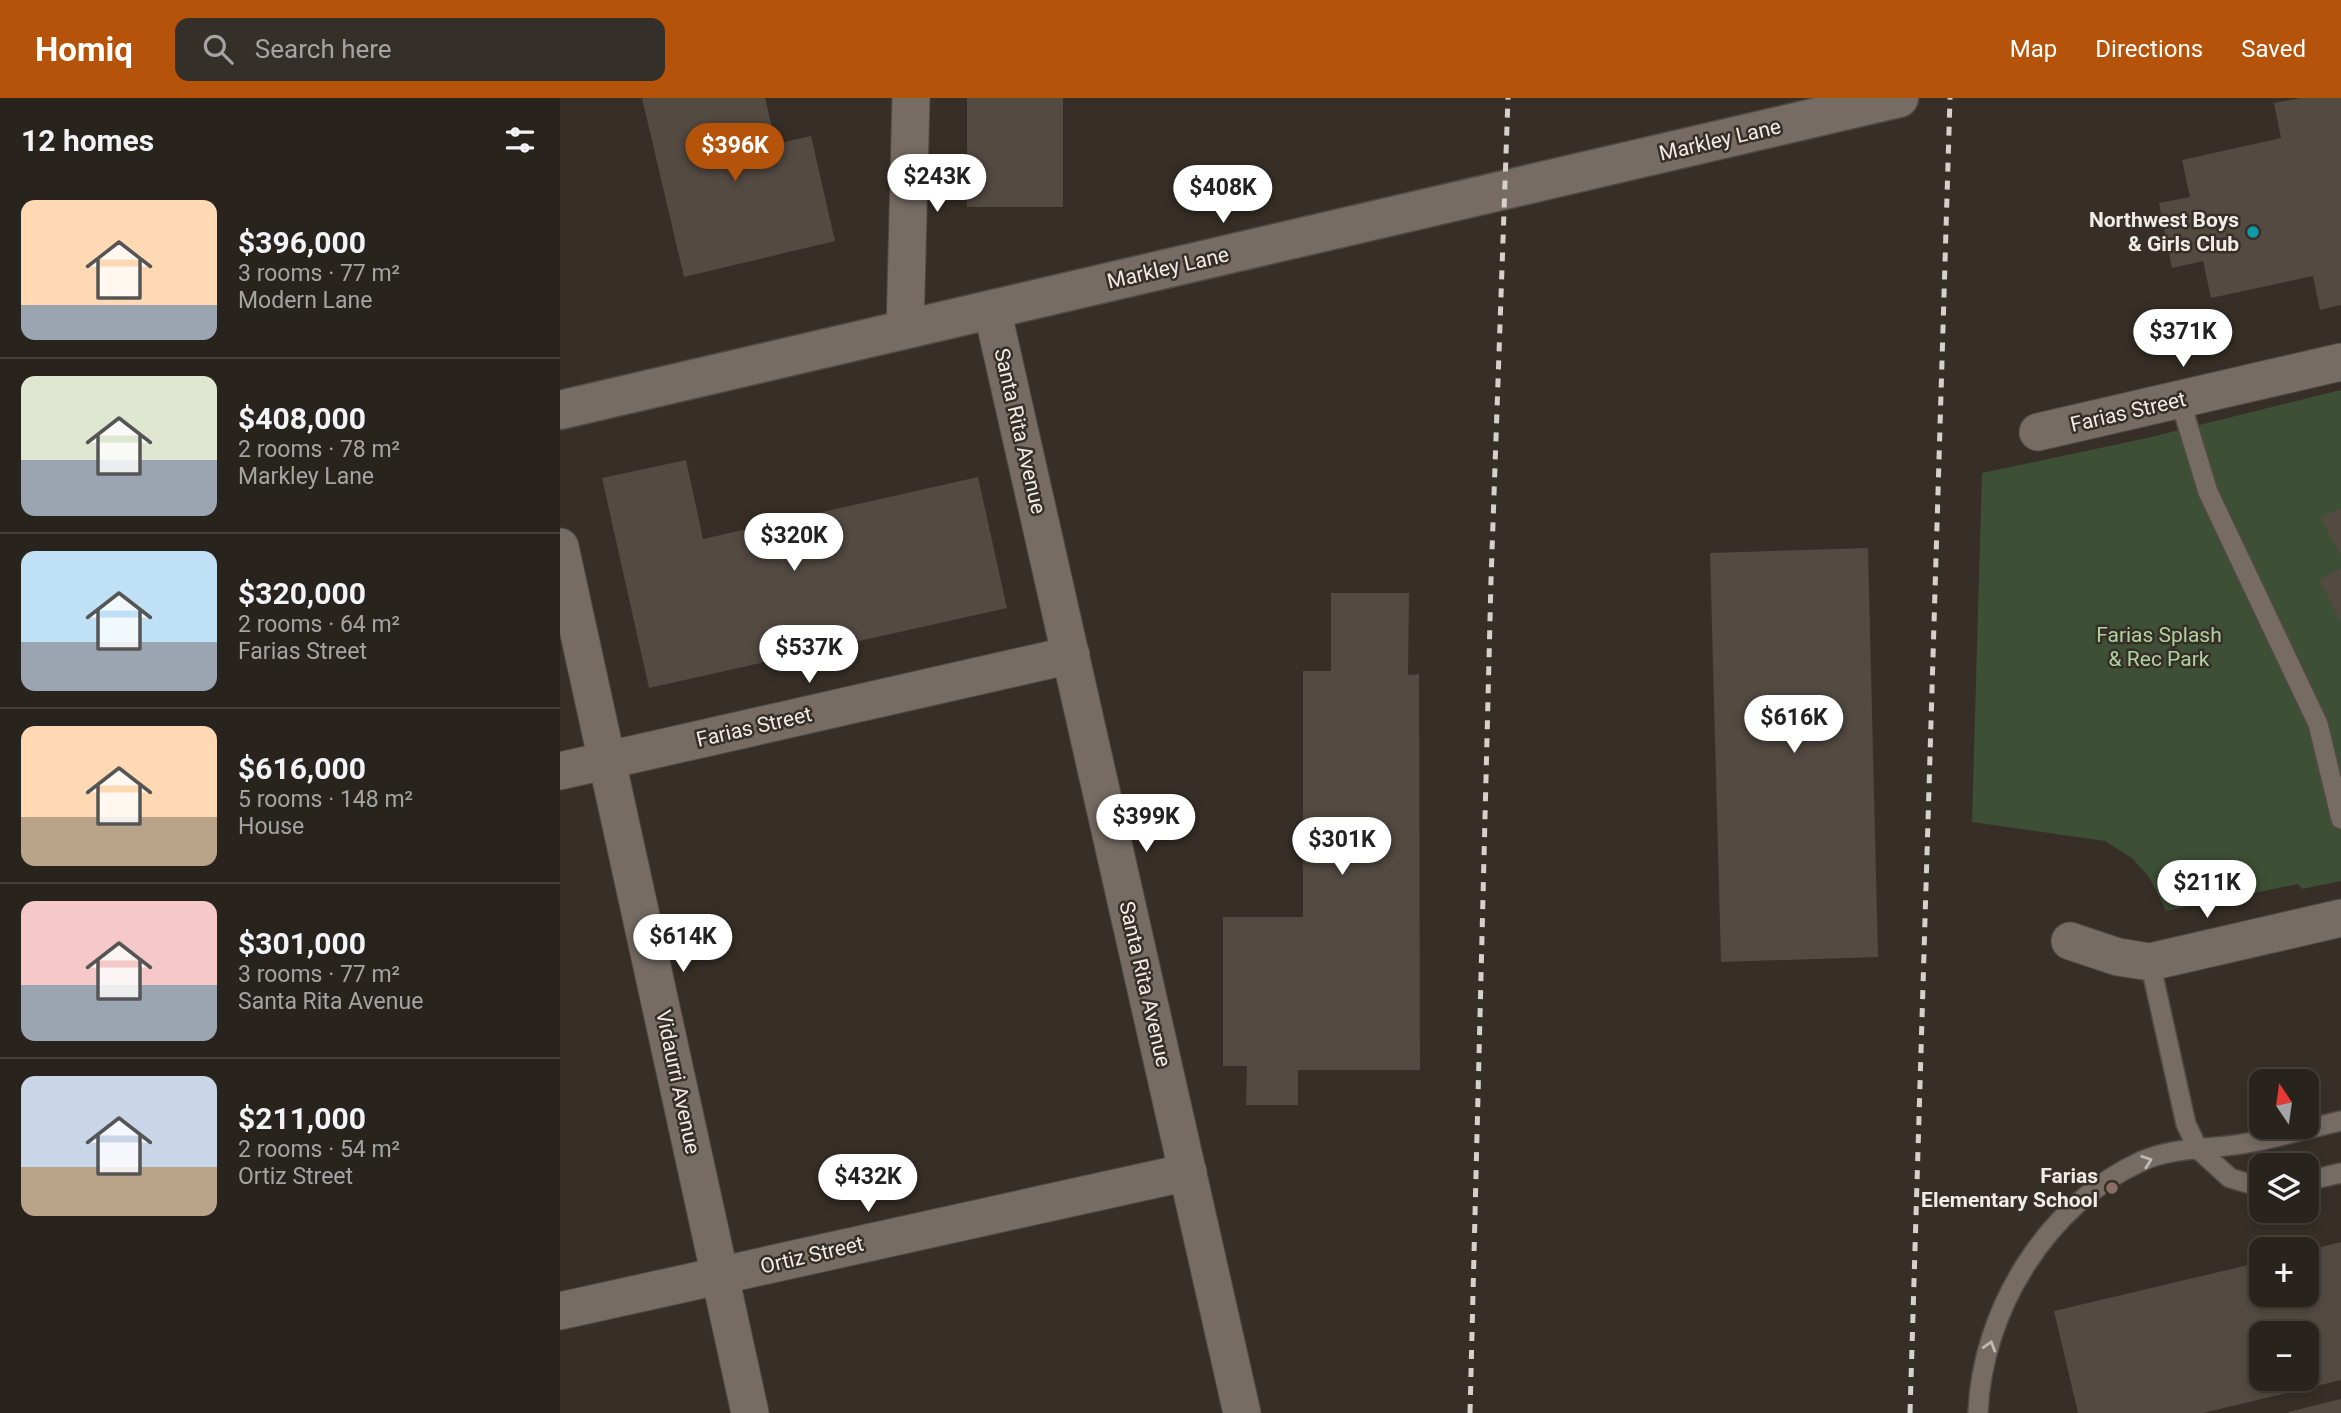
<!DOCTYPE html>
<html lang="en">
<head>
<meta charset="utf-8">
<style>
	:root { --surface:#29231d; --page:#352f2a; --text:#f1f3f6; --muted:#a5a4a4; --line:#45403b; --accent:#b45309 }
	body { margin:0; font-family:Roboto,sans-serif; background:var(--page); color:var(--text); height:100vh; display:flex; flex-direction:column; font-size:26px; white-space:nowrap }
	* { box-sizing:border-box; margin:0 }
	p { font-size:23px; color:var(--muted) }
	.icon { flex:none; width:38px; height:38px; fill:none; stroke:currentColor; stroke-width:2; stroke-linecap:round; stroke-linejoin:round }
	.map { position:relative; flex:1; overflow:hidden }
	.panel { display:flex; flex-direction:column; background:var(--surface); width:560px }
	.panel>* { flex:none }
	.needle { width:46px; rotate:347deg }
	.controls { position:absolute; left:1689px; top:971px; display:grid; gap:14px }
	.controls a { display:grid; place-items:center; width:70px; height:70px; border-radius:14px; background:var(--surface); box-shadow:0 4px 10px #0003,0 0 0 2px var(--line); font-size:35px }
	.price { position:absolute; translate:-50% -60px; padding:0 16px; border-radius:24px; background:#fff; color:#222; font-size:23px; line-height:46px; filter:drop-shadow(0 2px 4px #0008) }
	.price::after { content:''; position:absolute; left:50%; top:42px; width:21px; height:16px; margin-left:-10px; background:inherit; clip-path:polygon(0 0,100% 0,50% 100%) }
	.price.current { background:var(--accent); color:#fff }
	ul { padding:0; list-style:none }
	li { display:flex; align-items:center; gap:21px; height:175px; padding:0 21px }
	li+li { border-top:2px solid var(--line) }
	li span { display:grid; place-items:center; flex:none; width:196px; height:140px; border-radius:14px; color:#555 }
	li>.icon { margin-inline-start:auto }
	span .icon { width:84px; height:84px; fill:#fffc; stroke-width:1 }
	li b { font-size:30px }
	h2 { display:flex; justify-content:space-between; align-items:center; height:84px; padding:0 21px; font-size:30px }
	header { display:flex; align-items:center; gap:42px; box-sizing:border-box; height:98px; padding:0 35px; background:var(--accent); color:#fff }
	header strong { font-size:33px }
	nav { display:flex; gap:38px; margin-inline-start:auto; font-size:24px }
	.search { width:490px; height:63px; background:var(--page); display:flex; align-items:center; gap:18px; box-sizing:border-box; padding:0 24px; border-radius:14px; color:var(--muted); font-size:26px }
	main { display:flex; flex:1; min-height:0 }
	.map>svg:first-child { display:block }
	.green { fill:#3d5035 }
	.building { fill:#534a42; fill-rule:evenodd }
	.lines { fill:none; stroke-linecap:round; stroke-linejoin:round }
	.service-casing { stroke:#514a44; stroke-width:22 }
	.minor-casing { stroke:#514a44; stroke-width:39 }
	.tertiary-casing { stroke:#514a44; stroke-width:41 }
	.service { stroke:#766c64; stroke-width:19 }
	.minor { stroke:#766c64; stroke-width:37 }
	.tertiary { stroke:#766c64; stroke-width:38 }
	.rail { stroke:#d6d1cb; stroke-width:5; stroke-dasharray:9 9; stroke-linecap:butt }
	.oneway { stroke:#c0b9b3 }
	.culture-dot { fill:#0f9aa8; stroke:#372f27; stroke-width:2.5 }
	.education-dot { fill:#8d6e63; stroke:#372f27; stroke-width:2.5 }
	.labels { text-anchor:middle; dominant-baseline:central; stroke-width:5; stroke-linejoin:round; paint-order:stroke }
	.street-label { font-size:21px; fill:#f1ece7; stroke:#372f27 }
	.poi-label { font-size:21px; font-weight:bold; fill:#f1ece7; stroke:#372f27; text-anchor:end }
	.park-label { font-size:21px; fill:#aed49d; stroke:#372f27 }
</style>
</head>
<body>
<header>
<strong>Homiq</strong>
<div class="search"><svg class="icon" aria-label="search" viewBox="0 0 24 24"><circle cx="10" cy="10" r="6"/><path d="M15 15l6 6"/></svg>Search here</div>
<nav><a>Map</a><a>Directions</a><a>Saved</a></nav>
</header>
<main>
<section class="panel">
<h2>12 homes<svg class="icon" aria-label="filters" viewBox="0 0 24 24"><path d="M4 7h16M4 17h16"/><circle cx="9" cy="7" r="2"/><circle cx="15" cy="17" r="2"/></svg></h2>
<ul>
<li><span style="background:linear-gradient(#ffd9b3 75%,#9aa5b1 0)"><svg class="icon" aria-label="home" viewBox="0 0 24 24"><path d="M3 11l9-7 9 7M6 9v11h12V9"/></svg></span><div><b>$396,000</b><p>3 rooms · 77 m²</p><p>Modern Lane</p></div></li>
<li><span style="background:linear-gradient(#dfe7d0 60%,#9aa5b1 0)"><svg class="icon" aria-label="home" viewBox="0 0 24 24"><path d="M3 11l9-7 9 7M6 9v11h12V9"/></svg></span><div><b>$408,000</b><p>2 rooms · 78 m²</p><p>Markley Lane</p></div></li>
<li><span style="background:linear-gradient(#bfe0f5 65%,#9aa5b1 0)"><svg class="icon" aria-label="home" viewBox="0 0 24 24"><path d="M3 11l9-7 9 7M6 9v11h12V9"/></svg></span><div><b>$320,000</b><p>2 rooms · 64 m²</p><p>Farias Street</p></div></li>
<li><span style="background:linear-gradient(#ffd9b3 65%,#b9a48a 0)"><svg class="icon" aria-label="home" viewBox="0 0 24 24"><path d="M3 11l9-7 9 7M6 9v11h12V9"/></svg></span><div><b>$616,000</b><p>5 rooms · 148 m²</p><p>House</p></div></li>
<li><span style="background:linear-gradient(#f6c9c9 60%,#9aa5b1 0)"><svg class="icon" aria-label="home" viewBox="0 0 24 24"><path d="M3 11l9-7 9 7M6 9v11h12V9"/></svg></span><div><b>$301,000</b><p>3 rooms · 77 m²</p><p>Santa Rita Avenue</p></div></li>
<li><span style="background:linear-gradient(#c9d6e8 65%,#b9a48a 0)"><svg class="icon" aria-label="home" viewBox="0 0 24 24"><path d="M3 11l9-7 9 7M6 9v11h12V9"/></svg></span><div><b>$211,000</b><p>2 rooms · 54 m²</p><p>Ortiz Street</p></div></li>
</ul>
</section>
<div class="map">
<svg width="1781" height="1315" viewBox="0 0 1781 1315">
	<rect width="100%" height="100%" fill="#372f27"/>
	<path class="green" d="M1781,292V783L1742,791L1738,786L1606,813L1589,779L1572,760L1545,743L1412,724L1422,375L1587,340Z"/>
	<path class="building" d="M82,0H205L216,46L251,38L275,143L124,179Z
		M407,0H503V109H407Z
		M1740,0H1781V207L1760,212L1753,178L1651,200L1643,163L1612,170L1599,105L1630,99L1622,62L1721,40L1714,5Z
		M126,362L143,441L418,379L447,510L89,590L42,380Z
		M1781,410V458L1761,420Z
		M1308,450L1318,859L1161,864L1150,455Z
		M1781,470V525L1759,482Z
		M771,495H849L848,577L859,576L860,972H738V1007H686L687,968H663V819H743V573H771Z
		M1781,1144V1282L1643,1315H1518L1494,1213L1701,1164V1197H1746V1153ZM1701,1236H1746V1281H1701Z
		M1781,1301V1315H1729L1728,1314Z"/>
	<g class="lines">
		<g class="service-casing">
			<path id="service" d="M1620,302L1648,394L1758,626L1781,721
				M1590,864L1626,1026L1638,1051L1670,1080L1701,1089
				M1746,1083L1781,1075
				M1418,1315C1422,1212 1487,1106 1582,1063C1615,1048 1653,1052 1687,1045C1719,1039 1750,1030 1781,1023"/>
		</g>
		<g class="minor-casing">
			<path id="minor" d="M432,211L682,1315
				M345,232L351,0
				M1478,334L1781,264
				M0,449L190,1315
				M0,673L511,557
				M1510,843L1558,859L1590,864L1781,820
				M0,1213L628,1074"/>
		</g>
		<g class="tertiary-casing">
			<path id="tertiary" d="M0,312L1339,0"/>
		</g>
		<use href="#service" class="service"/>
		<use href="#minor" class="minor"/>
		<use href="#tertiary" class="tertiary"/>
		<path class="rail" d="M910,1315L931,482L948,0
			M1350,1315L1390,0"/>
	</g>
	<defs><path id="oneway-chevron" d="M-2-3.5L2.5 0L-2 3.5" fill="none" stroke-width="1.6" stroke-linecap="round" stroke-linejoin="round" transform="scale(1.75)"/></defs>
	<g class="oneway">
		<use href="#oneway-chevron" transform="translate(1587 1063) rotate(-20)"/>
		<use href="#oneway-chevron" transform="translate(1430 1248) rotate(-73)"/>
	</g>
	<circle class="culture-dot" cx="1693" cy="134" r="7"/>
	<circle class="education-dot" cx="1552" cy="1090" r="7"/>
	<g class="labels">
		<g class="street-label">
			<text transform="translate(1160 42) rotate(-13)">Markley Lane</text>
			<text transform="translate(608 170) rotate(-13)">Markley Lane</text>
			<text transform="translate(1568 314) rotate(-13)">Farias Street</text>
			<text transform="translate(460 333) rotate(77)">Santa Rita Avenue</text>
			<text transform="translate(194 629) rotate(-13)">Farias Street</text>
			<text transform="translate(585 886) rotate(77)">Santa Rita Avenue</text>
			<text transform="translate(118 984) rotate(78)">Vidaurri Avenue</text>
			<text transform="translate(252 1157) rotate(-13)">Ortiz Street</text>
		</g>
		<g class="poi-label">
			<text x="1679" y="122">Northwest Boys<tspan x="1679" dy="24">&amp; Girls Club</tspan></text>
			<text x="1538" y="1078">Farias<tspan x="1538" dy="24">Elementary School</tspan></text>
		</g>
		<g class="park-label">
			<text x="1599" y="537">Farias Splash<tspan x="1599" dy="24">&amp; Rec Park</tspan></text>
		</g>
	</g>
</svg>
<div class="controls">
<a><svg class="needle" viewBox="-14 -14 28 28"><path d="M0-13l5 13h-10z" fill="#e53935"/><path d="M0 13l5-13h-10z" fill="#a5a4a4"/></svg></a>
<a><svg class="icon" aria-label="layers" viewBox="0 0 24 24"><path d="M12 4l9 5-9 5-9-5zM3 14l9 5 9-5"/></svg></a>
<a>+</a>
<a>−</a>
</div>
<b class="price current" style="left:175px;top:85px">$396K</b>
<b class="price" style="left:377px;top:116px">$243K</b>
<b class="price" style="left:663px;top:127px">$408K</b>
<b class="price" style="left:1623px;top:271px">$371K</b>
<b class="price" style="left:234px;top:475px">$320K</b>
<b class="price" style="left:249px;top:587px">$537K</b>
<b class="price" style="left:1234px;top:657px">$616K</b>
<b class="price" style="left:586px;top:756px">$399K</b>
<b class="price" style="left:782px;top:779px">$301K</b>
<b class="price" style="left:1647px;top:822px">$211K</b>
<b class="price" style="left:123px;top:876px">$614K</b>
<b class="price" style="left:308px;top:1116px">$432K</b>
</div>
</main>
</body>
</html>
